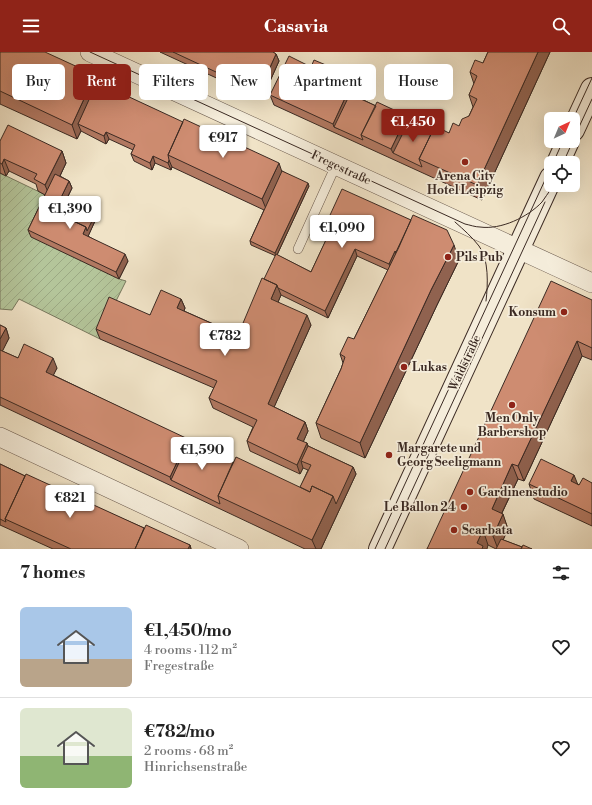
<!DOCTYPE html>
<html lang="en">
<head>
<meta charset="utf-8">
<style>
	:root { --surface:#fff; --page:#f6f6f6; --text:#222; --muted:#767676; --line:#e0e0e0; --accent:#8f2418 }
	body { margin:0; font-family:"Libre Bodoni",serif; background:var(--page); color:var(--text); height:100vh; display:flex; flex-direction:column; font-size:15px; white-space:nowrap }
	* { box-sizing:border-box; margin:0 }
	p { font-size:13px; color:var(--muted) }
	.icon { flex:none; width:22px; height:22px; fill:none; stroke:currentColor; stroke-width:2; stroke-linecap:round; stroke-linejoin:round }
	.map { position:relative; height:497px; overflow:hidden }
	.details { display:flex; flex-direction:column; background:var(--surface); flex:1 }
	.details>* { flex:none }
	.guide { position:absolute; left:12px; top:12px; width:568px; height:36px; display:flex; gap:8px }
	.needle { width:26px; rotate:44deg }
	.controls { position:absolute; left:544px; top:60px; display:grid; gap:8px }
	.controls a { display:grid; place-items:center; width:36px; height:36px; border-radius:6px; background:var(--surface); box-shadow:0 4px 16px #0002; font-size:20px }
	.price { position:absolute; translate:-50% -34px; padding:0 9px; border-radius:4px; background:#fff; color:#222; font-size:13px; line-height:26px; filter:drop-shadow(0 1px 2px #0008) }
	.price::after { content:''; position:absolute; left:50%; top:24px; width:12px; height:9px; margin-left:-6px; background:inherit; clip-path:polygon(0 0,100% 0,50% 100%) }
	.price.current { background:var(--accent); color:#fff }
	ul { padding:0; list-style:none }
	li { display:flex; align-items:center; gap:12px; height:100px; padding:0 20px }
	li+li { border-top:1px solid var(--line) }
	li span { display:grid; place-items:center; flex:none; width:112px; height:80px; border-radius:6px; color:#555 }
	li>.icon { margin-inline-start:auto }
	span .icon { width:48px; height:48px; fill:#fffc; stroke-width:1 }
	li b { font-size:17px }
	h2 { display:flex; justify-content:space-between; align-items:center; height:48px; padding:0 20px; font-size:17px }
	.pill { padding:0 14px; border-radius:6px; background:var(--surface); box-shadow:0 4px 16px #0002; font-size:14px; line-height:36px }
	.pill.current { background:var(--accent); color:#fff }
	header { display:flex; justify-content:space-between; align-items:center; height:52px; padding:0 20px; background:var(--accent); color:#fff; font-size:18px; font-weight:700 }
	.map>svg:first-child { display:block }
	.garden { fill:url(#garden-furrows); stroke:#78785e }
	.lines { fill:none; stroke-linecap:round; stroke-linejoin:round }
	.lane-casing { stroke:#68584c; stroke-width:10 }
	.street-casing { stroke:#68584c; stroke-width:20 }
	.secondary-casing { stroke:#3b2a23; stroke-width:24 }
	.lane { stroke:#f5eddb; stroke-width:9 }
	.street { stroke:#f5eddb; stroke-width:19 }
	.secondary { stroke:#f5eddb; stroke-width:22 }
	.tram { stroke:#3b2a23; stroke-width:1 }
	.wall { fill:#b17861; stroke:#3b2a23 }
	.shaded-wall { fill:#90624f; stroke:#3b2a23 }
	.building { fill:#ce8c71; stroke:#3b2a23 }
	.poi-dot { fill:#8f2418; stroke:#f5eddb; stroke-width:1.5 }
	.labels { text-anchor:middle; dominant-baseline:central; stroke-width:3.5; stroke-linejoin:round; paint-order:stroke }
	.street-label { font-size:12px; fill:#3b2a23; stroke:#f5eddb }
	.poi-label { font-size:12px; font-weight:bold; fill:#3b2a23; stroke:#f5eddb; text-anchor:start }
</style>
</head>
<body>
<header><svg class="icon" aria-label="menu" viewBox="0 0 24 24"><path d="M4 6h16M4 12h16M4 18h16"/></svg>Casavia<svg class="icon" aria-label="search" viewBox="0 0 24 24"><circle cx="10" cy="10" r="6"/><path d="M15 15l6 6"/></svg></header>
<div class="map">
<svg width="592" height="497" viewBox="0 0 592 497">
	<defs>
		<pattern id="garden-furrows" width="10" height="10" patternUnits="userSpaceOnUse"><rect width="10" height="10" fill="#b4c59a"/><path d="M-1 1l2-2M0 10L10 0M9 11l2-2" fill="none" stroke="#9ca984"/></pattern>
	</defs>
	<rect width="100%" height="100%" fill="#f0e3c7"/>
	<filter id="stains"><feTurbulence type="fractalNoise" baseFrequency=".005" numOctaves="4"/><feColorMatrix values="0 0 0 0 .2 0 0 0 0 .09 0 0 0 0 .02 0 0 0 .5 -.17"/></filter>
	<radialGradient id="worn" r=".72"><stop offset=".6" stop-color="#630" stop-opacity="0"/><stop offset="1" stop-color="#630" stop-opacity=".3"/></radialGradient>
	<path class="garden" d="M0,121L50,145L119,227L126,229L113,255L100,287L19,247L12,258L0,257Z"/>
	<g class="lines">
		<g class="lane-casing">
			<path id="lane" d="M298,197L336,113"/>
		</g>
		<g class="street-casing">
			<path id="street" d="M90,0L592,231
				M0,385L239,497"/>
		</g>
		<g class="secondary-casing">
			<path id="secondary" d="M573,78L592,37
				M558,111L568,89
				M380,497L551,126"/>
		</g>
		<use href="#lane" class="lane"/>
		<use href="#street" class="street"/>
		<use href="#secondary" class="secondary"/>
		<path class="tram" d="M90,0L465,172C470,173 475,175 480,175C501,178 528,165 542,150C545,146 548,141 551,137
			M573,67L592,26
			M573,88L592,47
			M553,111L563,89
			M563,111L573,89
			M455,170C464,178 472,185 479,194C489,207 488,233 486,249
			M375,497L551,115
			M385,497L545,150"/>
	</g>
	<path class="wall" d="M0,0L97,31L282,119L309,134L277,203L311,220L329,182H328L325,174L459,208L437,253L365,406L321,386L316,371L341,317L343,311L340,302L354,287L388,218L357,204L328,266L281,243L278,250L311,273L274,355L305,370L308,379L303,390L307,391L308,394L353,415L356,422L321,497H305L0,353V273L6,276L9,286L2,299L18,306L57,316L53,323L233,410L300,436L308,418L303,416L300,422L250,399L247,389L253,375L213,356L209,346L214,336L100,287L96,277L150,263L181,247L185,256L184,259L238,283L276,204L251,193L250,189L264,158L172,115L171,118L155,111L152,118L134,109L131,102L133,98L109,87L106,92L81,79L77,87L0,52Z
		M160,0H273L276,2L279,9L262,47Z
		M488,0H550L482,148L274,53L270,43L337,27L351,33L355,43V44L376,54L407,64L409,69L432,80L449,81L459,74L469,64L473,55L469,43L474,32L470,20L483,11Z
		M0,89L62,99L66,111L60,124L69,129L72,136L65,151L95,169L88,184L128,209L119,227L31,185L28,178L45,143L38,139L36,132L9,119L6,124L0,121Z
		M592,248V308L582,304L524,429L518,427L502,461L508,477L503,488L522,495L532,497H496L488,493L427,497Z
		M0,412L25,424L144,476L190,493L191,497H53L0,473Z
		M592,431V474L534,447L529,432H578L579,433Z"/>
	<path class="shaded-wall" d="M538,0H550L482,148L477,133Z
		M276,2L279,9L262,47L259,40Z
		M333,16L337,26L330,23Z
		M95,23L100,38L78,72L81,79L77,87L72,73Z
		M351,33L355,43L339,77L334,75L333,72Z
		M407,64L411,76L393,101L391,97Z
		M106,80L109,87L106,92L104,84Z
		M62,99L66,111L50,145L45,133Z
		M153,104L155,111L152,118L150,111Z
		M4,107L9,119L6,124L2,112Z
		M169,108L172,115L171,118L168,111Z
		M279,111L283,123L267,159L262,147Z
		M69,129L72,136L58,164L54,160Z
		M308,131L309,134L276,205L275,201Z
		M94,165L95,169L86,189L83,182L86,175Z
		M454,193L459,208L437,253L365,406L360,391L431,238Z
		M355,197L357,204L328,266L325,259Z
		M395,199L397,206L392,219L389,212Z
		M125,202L128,209L119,227L116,220Z
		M277,233L281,243L275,257L271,247Z
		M181,247L185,256L181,266L177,256Z
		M307,263L311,273L271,362L268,352Z
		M6,276L9,286L0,304V287Z
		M577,289L582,304L524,429L518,414Z
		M53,306L57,316L50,330L46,320Z
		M305,370L308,379L300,397L297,387Z
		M188,387L192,396L171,428L170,425Z
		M307,391L310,401L301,409L303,416L300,422L297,413Z
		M512,412L518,427L497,471L492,457Z
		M353,415L356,422L321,497H316L312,488L333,444Z
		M574,423L580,438L571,429Z
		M503,462L508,477L499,497H498L493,484Z
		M483,478L488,493L487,497H479L477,491Z
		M190,493L191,497H188Z"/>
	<path class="building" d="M0,0H45L95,23L72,73L0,39Z
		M173,0H273L276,2L259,40Z
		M488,0H538L477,133L419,107L435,74L449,81L453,71L459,74L462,67L469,64L477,47L469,43L477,24L470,20L475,8L483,11Z
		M289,4L311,15L314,8L333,16L330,23L351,33L333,72L270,43Z
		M97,30L183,70L168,103L169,108L168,111L153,104L150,111L131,102L135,93L106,80L104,84L78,72Z
		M350,42L376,54L361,83L363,88L334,75Z
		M377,50L407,64L391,97L361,83Z
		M184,67L279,111L262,147L168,103Z
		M409,69L432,80L419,107L422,115L393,101Z
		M8,73L62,99L45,133L34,127L37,122L4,107L2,112L0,111V89Z
		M282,119L308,131L275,201L250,189Z
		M55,122L69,129L54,160L86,175L83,182L125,202L116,220L28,178Z
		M342,137L411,168L396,200L395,199L389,212L355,197L325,259L278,236L277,233L264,227L276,202L311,220L331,177L325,174Z
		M62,150L94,165L87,179L86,175L57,161Z
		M413,163L447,178L454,193L431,238L360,391L316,371L341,317L345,305L340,302L348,285L354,287L399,195Z
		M262,226L277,233L271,247L307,263L268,352L305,370L297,387L307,391L297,413L247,389L257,368L209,346L217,329L96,277L109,245L150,263L161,238L181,247L177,256L238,283Z
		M551,229L592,248V296L577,289L518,414L512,412L492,457L503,462L493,484L483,478L477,491L483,494L482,497H427Z
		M0,273L6,276L0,287Z
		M24,292L53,306L46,320L188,387L170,425L0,345V298L18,306Z
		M189,389L233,410L218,444L220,452L171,428Z
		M308,394L353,415L336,452L333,444L312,434L310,440L300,435L311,413L301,409Z
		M236,405L310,440L312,434L333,444L312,488L218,444Z
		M541,407L574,423L571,429L579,433L583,426L592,431V462L529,432Z
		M0,412L25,424L5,467L6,470L0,467Z
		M26,422L144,476L135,497H71L5,467Z
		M146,473L190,493L188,497H135Z
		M501,487L522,495L521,497H496Z
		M523,493L532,497H521Z"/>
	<g class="poi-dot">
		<circle cx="465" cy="110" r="4"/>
		<circle cx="448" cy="205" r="4"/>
		<circle cx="564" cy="260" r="4"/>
		<circle cx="404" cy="315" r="4"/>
		<circle cx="512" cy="353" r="4"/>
		<circle cx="389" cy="403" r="4"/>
		<circle cx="470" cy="440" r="4"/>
		<circle cx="464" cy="455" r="4"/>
		<circle cx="454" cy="478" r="4"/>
	</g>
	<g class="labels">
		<g class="street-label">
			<text transform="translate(341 116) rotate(25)">Fregestraße</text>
			<text transform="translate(465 311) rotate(-65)">Waldstraße</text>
		</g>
		<g class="poi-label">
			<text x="465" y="124" text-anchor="middle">Arena City<tspan x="465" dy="14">Hotel Leipzig</tspan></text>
			<text x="456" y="205">Pils Pub</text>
			<text x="556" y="260" text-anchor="end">Konsum</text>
			<text x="412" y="315">Lukas</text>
			<text x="512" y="366" text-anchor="middle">Men Only<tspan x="512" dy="14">Barbershop</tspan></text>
			<text x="397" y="396">Margarete und<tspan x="397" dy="14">Georg Seeligmann</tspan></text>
			<text x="478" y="440">Gardinenstudio</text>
			<text x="456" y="455" text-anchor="end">Le Ballon 24</text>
			<text x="462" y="478">Scarbata</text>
		</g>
	</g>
	<rect width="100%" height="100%" filter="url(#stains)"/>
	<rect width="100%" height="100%" fill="url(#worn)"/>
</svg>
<div class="controls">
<a><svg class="needle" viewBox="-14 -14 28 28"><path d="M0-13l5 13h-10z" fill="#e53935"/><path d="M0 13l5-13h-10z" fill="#767676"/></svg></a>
<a><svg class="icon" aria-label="locate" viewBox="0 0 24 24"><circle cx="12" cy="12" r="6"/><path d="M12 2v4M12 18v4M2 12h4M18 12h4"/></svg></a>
</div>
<b class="price current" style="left:413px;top:91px">€1,450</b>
<b class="price" style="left:223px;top:107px">€917</b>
<b class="price" style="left:70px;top:178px">€1,390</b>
<b class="price" style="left:342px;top:197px">€1,090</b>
<b class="price" style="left:225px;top:305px">€782</b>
<b class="price" style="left:202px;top:419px">€1,590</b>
<b class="price" style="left:70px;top:467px">€821</b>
<div class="guide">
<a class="pill">Buy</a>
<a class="pill current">Rent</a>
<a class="pill">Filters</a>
<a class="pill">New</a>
<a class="pill">Apartment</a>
<a class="pill">House</a>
</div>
</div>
<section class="details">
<h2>7 homes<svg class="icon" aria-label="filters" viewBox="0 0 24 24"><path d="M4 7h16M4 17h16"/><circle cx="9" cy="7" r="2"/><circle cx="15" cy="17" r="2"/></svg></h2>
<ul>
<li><span style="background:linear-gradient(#a9c7e8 65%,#b9a48a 0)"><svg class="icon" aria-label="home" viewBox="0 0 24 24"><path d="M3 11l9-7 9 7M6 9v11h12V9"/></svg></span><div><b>€1,450/mo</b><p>4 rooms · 112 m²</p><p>Fregestraße</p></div><svg class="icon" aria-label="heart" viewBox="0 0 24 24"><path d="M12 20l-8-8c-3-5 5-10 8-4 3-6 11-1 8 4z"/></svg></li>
<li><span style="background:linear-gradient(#dfe7d0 60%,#8fb573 0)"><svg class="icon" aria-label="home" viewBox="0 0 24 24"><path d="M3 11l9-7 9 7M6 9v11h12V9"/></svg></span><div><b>€782/mo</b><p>2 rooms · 68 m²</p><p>Hinrichsenstraße</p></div><svg class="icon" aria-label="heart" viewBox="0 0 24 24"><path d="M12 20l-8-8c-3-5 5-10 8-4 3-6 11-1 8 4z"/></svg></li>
</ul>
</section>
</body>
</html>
